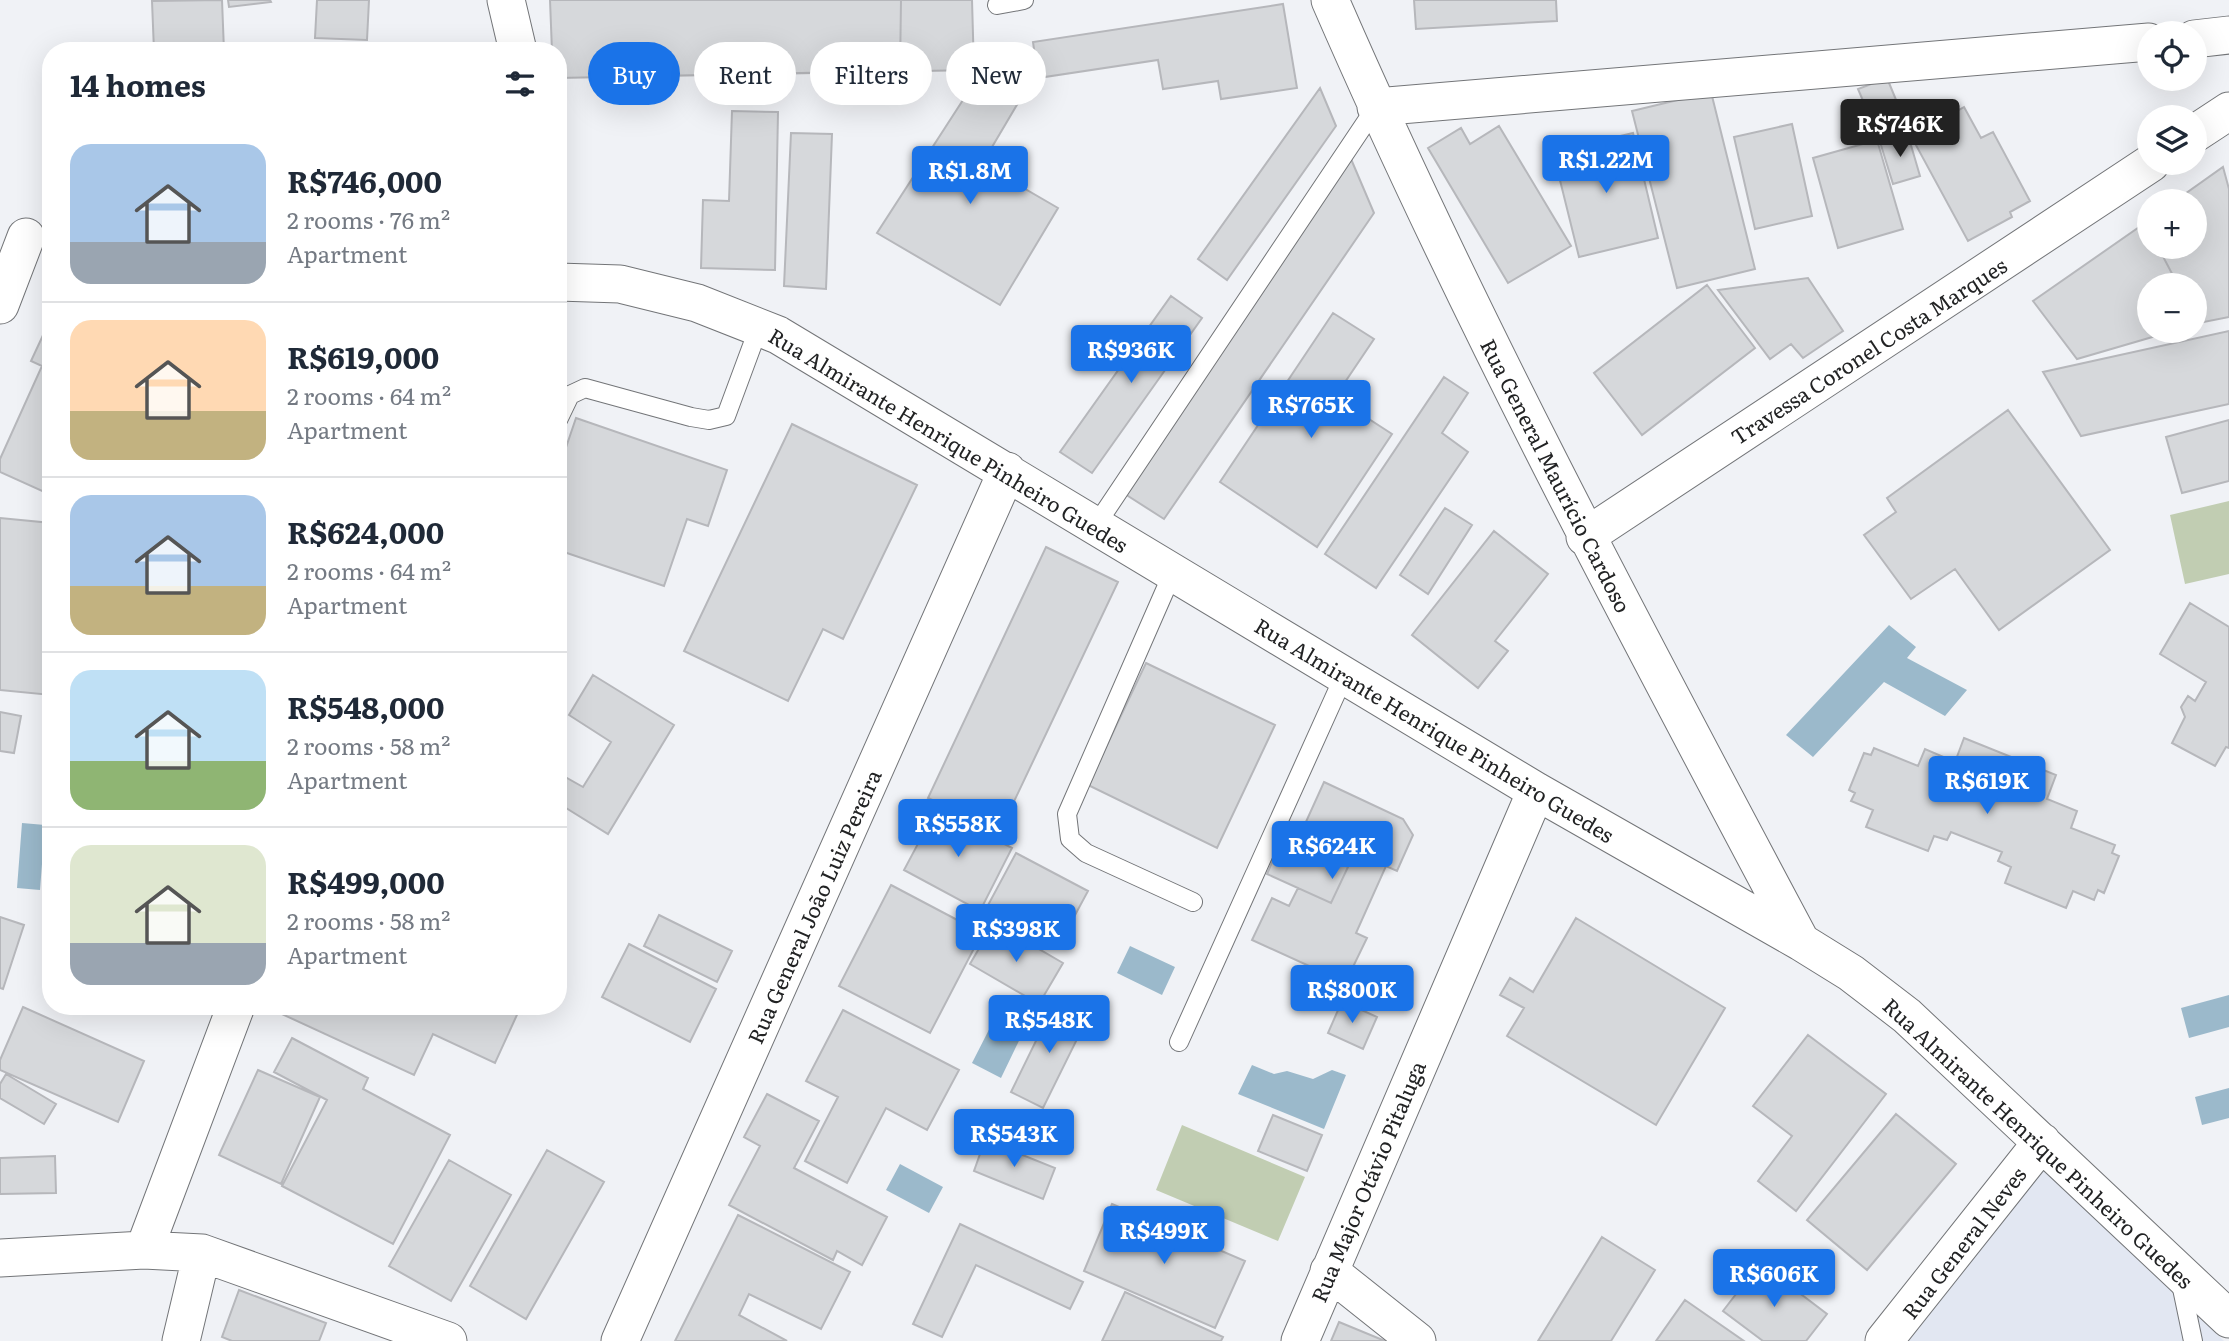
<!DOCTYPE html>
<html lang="en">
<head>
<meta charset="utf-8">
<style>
	:root { --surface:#fff; --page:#f2f2f3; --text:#1f2937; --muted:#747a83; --line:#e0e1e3; --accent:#1a73e8 }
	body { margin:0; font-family:Literata,serif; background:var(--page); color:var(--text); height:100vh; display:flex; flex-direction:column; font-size:26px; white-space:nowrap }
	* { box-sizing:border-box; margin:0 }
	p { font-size:23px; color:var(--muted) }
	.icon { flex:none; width:38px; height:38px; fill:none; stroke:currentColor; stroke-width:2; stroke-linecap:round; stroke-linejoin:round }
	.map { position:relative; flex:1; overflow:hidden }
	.sheet { position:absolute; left:42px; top:42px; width:525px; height:973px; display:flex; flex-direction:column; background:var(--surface); border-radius:28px; box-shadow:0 7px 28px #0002 }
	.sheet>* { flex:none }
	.banner { position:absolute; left:588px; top:42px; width:665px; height:63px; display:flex; gap:14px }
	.buttons { position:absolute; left:2137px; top:21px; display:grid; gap:14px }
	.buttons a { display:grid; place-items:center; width:70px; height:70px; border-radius:50%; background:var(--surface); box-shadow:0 7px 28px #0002; font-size:35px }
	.price { position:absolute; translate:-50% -60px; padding:0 16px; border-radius:7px; background:var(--accent); color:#fff; font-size:23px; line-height:46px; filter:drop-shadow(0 2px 4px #0008) }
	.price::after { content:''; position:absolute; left:50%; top:42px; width:21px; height:16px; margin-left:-10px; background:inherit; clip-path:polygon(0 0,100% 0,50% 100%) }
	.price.on { background:#222; color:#fff }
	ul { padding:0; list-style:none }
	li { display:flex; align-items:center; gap:21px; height:175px; padding:0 28px }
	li+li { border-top:2px solid var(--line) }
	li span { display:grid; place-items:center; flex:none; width:196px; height:140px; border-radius:21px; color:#555 }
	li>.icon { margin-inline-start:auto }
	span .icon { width:84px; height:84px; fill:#fffc; stroke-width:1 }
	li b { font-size:30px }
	h2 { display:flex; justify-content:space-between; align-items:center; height:84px; padding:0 28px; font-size:30px }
	.tag { padding:0 24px; border-radius:32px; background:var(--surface); box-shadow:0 7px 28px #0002; font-size:24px; line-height:63px }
	.tag.on { background:var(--accent); color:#fff }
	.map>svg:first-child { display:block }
	.built { fill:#e2e7f2 }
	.green { fill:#c1cdb2 }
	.water { fill:#9bb9cb }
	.building { fill:#d6d8db; stroke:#b6b7bb; stroke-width:2 }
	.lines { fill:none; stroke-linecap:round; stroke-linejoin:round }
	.service-casing { stroke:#737578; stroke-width:20 }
	.minor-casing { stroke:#737578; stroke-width:39 }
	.service { stroke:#fff; stroke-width:18 }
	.minor { stroke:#fff; stroke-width:37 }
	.labels { text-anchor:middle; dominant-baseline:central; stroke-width:5; stroke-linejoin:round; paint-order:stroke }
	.street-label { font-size:21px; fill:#222324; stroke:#fff }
</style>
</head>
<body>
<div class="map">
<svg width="2229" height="1341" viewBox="0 0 2229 1341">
	<rect width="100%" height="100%" fill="#f0f2f6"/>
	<path class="built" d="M2043,1165L2224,1341H1905Z"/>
	<path class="green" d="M2229,501V574L2185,584L2170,515Z
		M1182,1125L1305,1177L1278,1241L1156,1190Z"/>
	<path class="water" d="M1889,625L1916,647L1907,658L1967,690L1945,716L1884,682L1813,757L1786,735Z
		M22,823L45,825L40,890L17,888Z
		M1130,946L1175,967L1162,995L1117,973Z
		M2229,995V1027L2189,1038L2181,1008Z
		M1001,1006L1029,1020L1001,1078L972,1063Z
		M1252,1065L1274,1074L1287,1071L1313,1079L1332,1070L1346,1075L1324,1129L1238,1094Z
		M2229,1088V1118L2202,1125L2195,1097Z
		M900,1164L943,1187L929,1213L886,1190Z"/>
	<path class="building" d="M222,0L224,51H154L152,1Z
		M228,0H270L271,2L229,7Z
		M317,0H369L367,40L315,38Z
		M550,0H972L974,70L558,78V51H552Z
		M550,0H901L900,71L558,78V51H552Z
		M1414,0H1556L1557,21L1416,29Z
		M1283,4L1297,88L1221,99L1218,81L1163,89L1158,60L1038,78L1033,42Z
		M366,47V51L269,50Z
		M1887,78L1906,124L1878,136L1858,89Z
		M1320,88L1336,126L1227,280L1198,259Z
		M1711,92L1755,269L1677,288L1632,111Z
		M1021,98L982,164L1058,208L1000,305L877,233L963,100Z
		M1964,107L1981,138L1993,132L2030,201L2010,212L2012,217L1968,241L1911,136Z
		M732,111L778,112L775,270L701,268L703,200L729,201Z
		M1792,124L1812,216L1755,229L1734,137Z
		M1499,126L1571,246L1508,283L1428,148L1461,128L1470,144Z
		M791,133L832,134L826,289L784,286Z
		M1633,133L1658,238L1579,257L1553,152Z
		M1908,135L1920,176L1893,184L1880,142Z
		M1877,140L1903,229L1838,248L1813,158Z
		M1351,159L1374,213L1164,519L1125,494Z
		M2223,167L2229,189V317L2199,323L2194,315V285H2178L2158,247H2194V201H2175Z
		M2145,223L2149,231V247H2158L2178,285H2149V331H2173L2077,359L2033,301Z
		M1808,278L1843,331L1803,358L1791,344L1770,359L1718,290Z
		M1707,285L1755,348L1642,435L1594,373Z
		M1171,296L1202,318L1092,473L1060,452Z
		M1333,313L1374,339L1335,397L1392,434L1317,547L1220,482Z
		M51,318V495L0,472V459L42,366L31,361Z
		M2229,331V404L2081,436L2043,372Z
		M1444,377L1468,393L1442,433L1468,452L1376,588L1325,554Z
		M2008,410L2110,550L1999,630L1955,569L1911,599L1864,535L1896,512L1887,498Z
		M576,418L727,470L708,526L687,519L664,586L558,550V471Z
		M2229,420V481L2182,493L2166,437Z
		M792,424L917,485L843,639L823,629L788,701L684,651Z
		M1445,508L1472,525L1428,594L1400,575Z
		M0,518L51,523V695L0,690Z
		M1494,531L1548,574L1495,641L1508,651L1478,688L1412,635Z
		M1046,547L1118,582L1000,831L928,798Z
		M2190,603L2229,627V748L2226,747L2215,766L2172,743L2185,717L2181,707L2188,696L2195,701L2206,682L2160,654Z
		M1146,663L1275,725L1217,848L1088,785Z
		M593,675L674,725L608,834L558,803V773L583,787L611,742L569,715Z
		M0,712L21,716L14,753L0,751Z
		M1964,738L2056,775L2047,799L2077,811L2071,828L2115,845L2112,853L2119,856L2104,893L2098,890L2094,900L2073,891L2066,908L2005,883L2011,867L1998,861L2002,852L1951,832L1947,840L1934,836L1928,851L1866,827L1873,810L1851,801L1855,793L1849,790L1864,753L1871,755L1874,748L1918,766L1925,749L1955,762Z
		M1324,782L1403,819L1413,835L1397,871L1386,866L1356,933L1367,938L1350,973L1331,976L1252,940L1272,898L1289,906L1298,888L1267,874L1283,837L1314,851L1323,832L1305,824Z
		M937,808L1012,848L980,911L904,870Z
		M1283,837L1348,867L1331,903L1267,874Z
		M1016,853L1088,891L1059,945L987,907Z
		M891,885L982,933L930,1033L839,986Z
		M659,915L732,951L717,982L644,946Z
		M0,917L24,925L3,989L0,988Z
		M1576,918L1725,1008L1656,1125L1507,1036L1524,1008L1500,995L1510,978L1533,992Z
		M994,923L1063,963L1039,1004L970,964Z
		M629,944L716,989L690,1042L602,997Z
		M1342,1001L1377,1017L1363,1049L1328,1033Z
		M1055,1002L1087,1019L1043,1108L1011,1092Z
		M272,1006H521L495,1063L433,1034L414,1075L271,1009Z
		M23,1007L144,1061L118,1122L0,1070V1060Z
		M843,1010L959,1070L927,1130L886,1108L847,1183L805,1161L838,1097L806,1081Z
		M1808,1035L1886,1094L1796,1211L1758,1181L1792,1136L1753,1106Z
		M292,1038L368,1078L363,1089L450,1135L393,1244L282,1186L327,1100L274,1072Z
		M258,1070L320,1097L281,1184L219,1155Z
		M6,1074L56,1104L44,1124L0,1098V1084Z
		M767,1094L819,1121L794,1168L887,1217L862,1265L837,1251L833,1260L729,1205L760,1146L744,1137Z
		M1896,1114L1956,1164L1867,1270L1807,1220Z
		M1273,1115L1322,1135L1307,1171L1258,1151Z
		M985,1140L1055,1168L1043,1199L974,1171Z
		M547,1150L604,1182L526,1319L470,1286Z
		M55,1156L56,1193L0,1194V1158Z
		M449,1160L511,1195L451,1301L389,1266Z
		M1112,1204L1245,1261L1215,1328L1084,1271Z
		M738,1215L850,1272L821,1329L749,1294L739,1315L787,1341H675Z
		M960,1224L1083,1282L1070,1309L976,1265L942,1337L913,1324Z
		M1602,1237L1655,1270L1611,1341H1538Z
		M1760,1263L1827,1314L1806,1341H1763L1723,1311Z
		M239,1290L326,1323L319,1341H232L222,1337Z
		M1125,1292L1223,1337L1221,1341H1102Z
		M1685,1300L1744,1341H1656Z
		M1339,1322L1385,1341H1331Z"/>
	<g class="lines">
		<g class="service-casing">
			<path id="service" d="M997,5L1024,0
				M558,420L570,395L585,388L691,417L709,420L726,416L759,327
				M1096,525L1376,107
				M1173,572L1067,814L1070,839L1086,853L1193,902
				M1179,1042L1344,676
				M2180,1279L2193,1341"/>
		</g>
		<g class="minor-casing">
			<path id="minor" d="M506,0L518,51
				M1330,0C1470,322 1636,632 1801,942
				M2194,39L2229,35
				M1376,107L2149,42
				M2194,134L2229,111
				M558,282L620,284L697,303L778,335L1536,791L1801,942L1851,973L1907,1016L2229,1319
				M0,305L26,237
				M1585,537L2151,163
				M144,1250L236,1006
				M0,1258L144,1250L202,1253L448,1341
				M1329,1271L1417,1341
				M181,1341L202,1253
				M620,1341L1007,471
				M1300,1341L1536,791
				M1884,1341L2042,1142"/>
		</g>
		<use href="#service" class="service"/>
		<use href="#minor" class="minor"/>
	</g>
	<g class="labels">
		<g class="street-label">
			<text transform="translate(1868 350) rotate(-33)">Travessa Coronel Costa Marques</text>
			<text transform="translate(949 439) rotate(31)">Rua Almirante Henrique Pinheiro Guedes</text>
			<text transform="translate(1557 475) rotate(63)">Rua General Maurício Cardoso</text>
			<text transform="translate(1435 729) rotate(31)">Rua Almirante Henrique Pinheiro Guedes</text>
			<text transform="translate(813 906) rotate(-66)">Rua General João Luiz Pereira</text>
			<text transform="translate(2039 1142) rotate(43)">Rua Almirante Henrique Pinheiro Guedes</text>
			<text transform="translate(1367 1181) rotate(-67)">Rua Major Otávio Pitaluga</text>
			<text transform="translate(1963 1242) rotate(-52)">Rua General Neves</text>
		</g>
	</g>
</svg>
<div class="buttons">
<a><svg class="icon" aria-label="locate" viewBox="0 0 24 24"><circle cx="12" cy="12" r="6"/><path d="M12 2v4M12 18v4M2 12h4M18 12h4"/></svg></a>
<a><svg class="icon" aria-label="layers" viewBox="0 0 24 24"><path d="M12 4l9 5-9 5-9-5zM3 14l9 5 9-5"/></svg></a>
<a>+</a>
<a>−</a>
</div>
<b class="price on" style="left:1900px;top:159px">R$746K</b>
<b class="price" style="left:1606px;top:195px">R$1.22M</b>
<b class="price" style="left:970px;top:206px">R$1.8M</b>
<b class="price" style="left:1131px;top:385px">R$936K</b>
<b class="price" style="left:1311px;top:440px">R$765K</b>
<b class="price" style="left:1987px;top:816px">R$619K</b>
<b class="price" style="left:958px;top:859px">R$558K</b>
<b class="price" style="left:1332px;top:881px">R$624K</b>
<b class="price" style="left:1016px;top:964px">R$398K</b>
<b class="price" style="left:1352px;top:1025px">R$800K</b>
<b class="price" style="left:1049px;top:1055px">R$548K</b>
<b class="price" style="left:1014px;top:1169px">R$543K</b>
<b class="price" style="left:1164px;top:1266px">R$499K</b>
<b class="price" style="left:1774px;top:1309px">R$606K</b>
<div class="banner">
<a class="tag on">Buy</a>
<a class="tag">Rent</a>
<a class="tag">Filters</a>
<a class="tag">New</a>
</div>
<section class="sheet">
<h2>14 homes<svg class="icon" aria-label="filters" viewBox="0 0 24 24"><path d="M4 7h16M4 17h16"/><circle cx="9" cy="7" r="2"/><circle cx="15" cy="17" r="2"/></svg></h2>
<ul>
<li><span style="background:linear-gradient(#a9c7e8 70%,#9aa5b1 0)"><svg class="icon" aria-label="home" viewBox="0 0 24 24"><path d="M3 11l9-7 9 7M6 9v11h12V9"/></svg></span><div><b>R$746,000</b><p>2 rooms · 76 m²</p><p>Apartment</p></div></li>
<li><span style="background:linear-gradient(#ffd9b3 65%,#c2b280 0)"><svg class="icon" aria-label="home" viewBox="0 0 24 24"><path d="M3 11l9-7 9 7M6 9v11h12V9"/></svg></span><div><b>R$619,000</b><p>2 rooms · 64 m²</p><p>Apartment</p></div></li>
<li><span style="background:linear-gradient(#a9c7e8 65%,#c2b280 0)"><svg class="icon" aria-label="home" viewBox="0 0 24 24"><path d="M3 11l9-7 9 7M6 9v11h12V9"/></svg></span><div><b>R$624,000</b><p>2 rooms · 64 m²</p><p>Apartment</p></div></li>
<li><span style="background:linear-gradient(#bfe0f5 65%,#8fb573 0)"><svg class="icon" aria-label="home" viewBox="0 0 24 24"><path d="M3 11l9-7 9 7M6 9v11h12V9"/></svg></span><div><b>R$548,000</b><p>2 rooms · 58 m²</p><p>Apartment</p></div></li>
<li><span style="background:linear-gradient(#dfe7d0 70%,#9aa5b1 0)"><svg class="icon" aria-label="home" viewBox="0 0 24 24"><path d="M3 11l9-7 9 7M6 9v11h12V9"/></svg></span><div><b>R$499,000</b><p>2 rooms · 58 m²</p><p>Apartment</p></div></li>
</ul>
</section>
</div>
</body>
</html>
